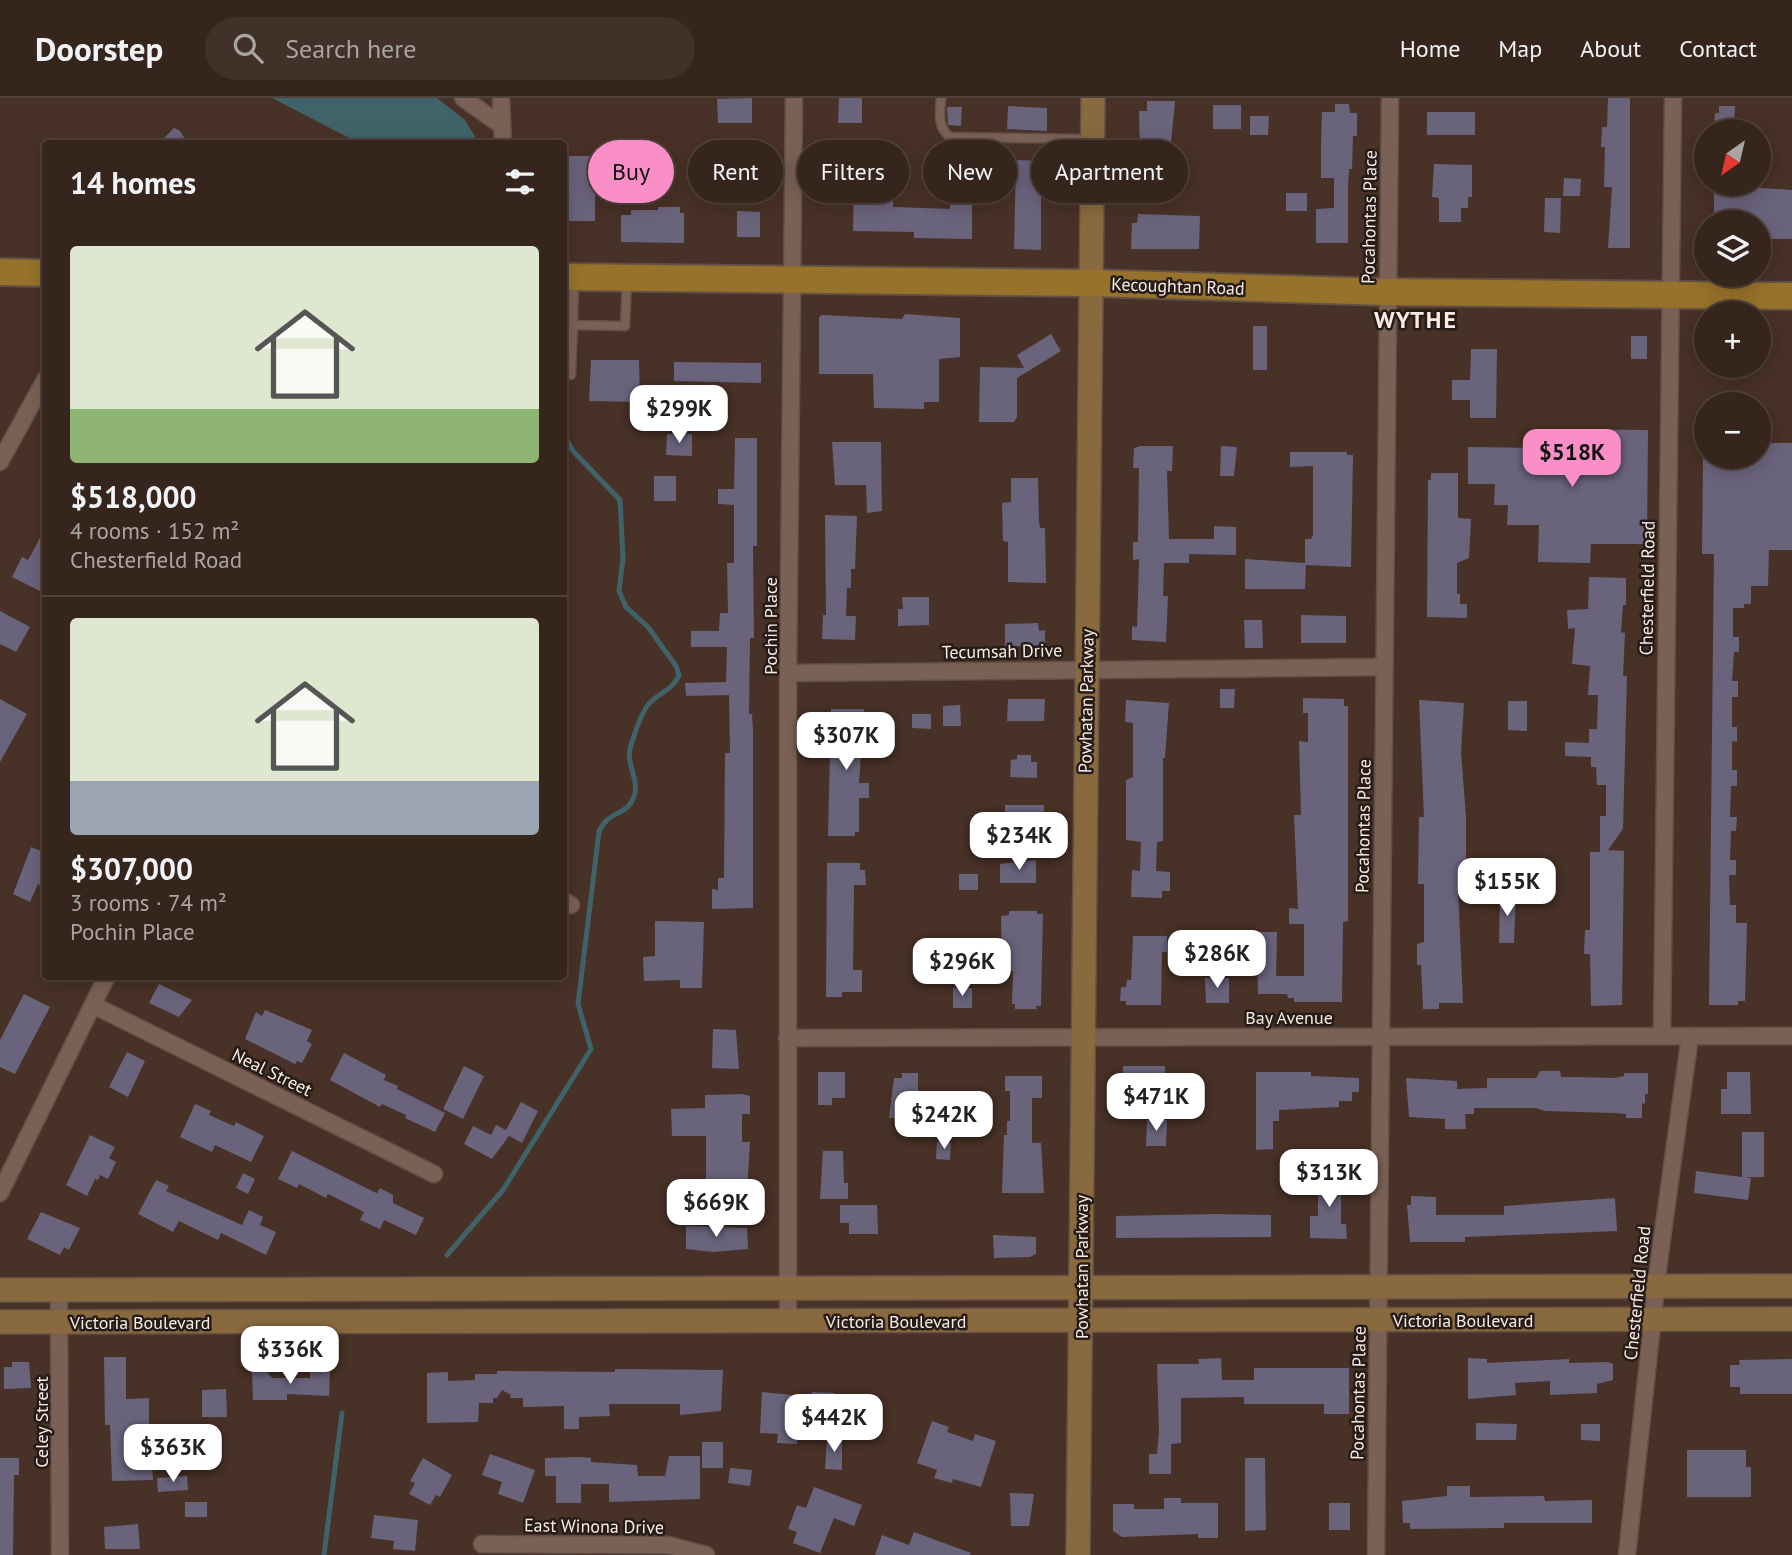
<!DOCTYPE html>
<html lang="en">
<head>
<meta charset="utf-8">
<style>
	:root { --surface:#36251c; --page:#413129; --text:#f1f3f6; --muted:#aaa5a3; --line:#50423b; --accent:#fa8fc7 }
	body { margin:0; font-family:"PT Sans",sans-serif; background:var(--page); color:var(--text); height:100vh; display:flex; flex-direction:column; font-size:26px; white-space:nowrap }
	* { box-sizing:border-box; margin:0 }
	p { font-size:23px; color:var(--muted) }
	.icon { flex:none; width:38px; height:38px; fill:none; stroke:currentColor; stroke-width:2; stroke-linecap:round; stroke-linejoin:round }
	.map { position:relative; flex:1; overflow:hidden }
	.sheet { position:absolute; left:42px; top:42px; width:525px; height:840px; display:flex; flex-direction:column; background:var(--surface); border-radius:7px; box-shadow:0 4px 18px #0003,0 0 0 2px var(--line) }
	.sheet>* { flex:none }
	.top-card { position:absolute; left:588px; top:42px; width:665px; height:63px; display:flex; gap:14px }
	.needle { width:46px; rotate:214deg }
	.tools { position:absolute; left:1694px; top:21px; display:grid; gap:14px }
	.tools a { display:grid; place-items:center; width:77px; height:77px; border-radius:50%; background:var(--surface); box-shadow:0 4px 18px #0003,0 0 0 2px var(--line); font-size:35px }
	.price { position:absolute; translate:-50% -60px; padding:0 16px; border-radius:14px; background:#fff; color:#222; font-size:23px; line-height:46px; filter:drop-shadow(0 2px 4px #0008) }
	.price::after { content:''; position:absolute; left:50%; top:42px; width:21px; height:16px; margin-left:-10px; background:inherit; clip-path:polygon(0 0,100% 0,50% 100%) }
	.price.active { background:var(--accent); color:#111 }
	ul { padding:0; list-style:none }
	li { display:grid; align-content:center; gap:14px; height:371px; padding:0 28px }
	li+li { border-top:2px solid var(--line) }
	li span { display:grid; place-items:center; height:217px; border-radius:7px; color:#555 }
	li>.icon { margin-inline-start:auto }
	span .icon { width:126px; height:126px; fill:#fffc; stroke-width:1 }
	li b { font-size:30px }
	h2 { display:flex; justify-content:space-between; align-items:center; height:84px; padding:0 28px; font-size:30px }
	.chip { padding:0 24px; border-radius:32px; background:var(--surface); box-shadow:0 4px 18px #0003,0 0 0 2px var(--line); font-size:24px; line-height:63px }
	.chip.active { background:var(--accent); color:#111 }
	header { display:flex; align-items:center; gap:42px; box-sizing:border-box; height:98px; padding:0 35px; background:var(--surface); border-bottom:2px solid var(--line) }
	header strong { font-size:33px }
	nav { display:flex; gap:38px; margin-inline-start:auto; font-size:24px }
	.search { width:490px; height:63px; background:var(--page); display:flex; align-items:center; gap:18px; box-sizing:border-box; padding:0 24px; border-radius:38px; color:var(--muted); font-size:26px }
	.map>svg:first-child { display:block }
	.water { fill:#406369 }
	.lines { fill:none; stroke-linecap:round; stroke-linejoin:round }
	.stream { stroke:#406369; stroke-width:5 }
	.building { fill:#6a637c }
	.lane-casing { stroke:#624f45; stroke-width:11 }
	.street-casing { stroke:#624f45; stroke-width:19 }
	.secondary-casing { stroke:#624f45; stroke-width:26 }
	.primary-casing { stroke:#624f45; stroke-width:30 }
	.lane { stroke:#7b6155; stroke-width:8 }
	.street { stroke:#7b6155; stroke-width:16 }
	.secondary { stroke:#896a3f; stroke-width:23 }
	.primary { stroke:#97722a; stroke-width:26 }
	.labels { text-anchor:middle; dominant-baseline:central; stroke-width:5; stroke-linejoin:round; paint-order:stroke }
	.street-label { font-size:18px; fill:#f9eae3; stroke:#261c17 }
	.district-label { font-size:24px; font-weight:bold; letter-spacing:2px; fill:#f9eae3; stroke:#261c17 }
</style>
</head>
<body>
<header>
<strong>Doorstep</strong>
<div class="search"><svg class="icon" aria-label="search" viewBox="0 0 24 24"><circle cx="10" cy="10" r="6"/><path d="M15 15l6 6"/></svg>Search here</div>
<nav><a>Home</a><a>Map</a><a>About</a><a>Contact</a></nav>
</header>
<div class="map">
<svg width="1792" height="1457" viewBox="0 0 1792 1457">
	<rect width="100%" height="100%" fill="#483126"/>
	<path class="water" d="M272,0H437L465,22L479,45H359Z"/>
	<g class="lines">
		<path class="stream" d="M447,1157L503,1092L591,951L578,906L599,734C607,713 626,718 633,701C642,683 624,666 631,647C635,635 640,617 648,607C657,595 673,593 679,577L676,568L648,529L626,509L619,493L623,460L620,402L573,353L564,337
			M324,1457L342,1315"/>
	</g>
	<path class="building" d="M752,0V25H718L717,1Z
		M839,0H862V25H838Z
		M1608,0H1630V150H1608L1612,89H1604L1605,49H1601L1602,29H1607Z
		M1147,3H1175L1170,56H1140L1139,13H1147Z
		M1335,6H1349L1350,15H1357V38H1353L1352,71H1349L1348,88V145H1316V111L1334,110V80H1321V48L1322,14H1335Z
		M1213,7H1241V31H1213Z
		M1008,8L1047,10V33L1007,31Z
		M1719,8H1735L1734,33H1714L1715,15H1719Z
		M947,9H962L961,28L948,27Z
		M1427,14H1475V37H1427Z
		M1250,18H1269L1268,37H1250Z
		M174,30L180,33L188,46H158Z
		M655,53L668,55L667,72L653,71Z
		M948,55H968L967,68L947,69Z
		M565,58H595V123H564Z
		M1016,62L1041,63V152L1014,151Z
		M1434,66L1472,67V99H1468V110H1461V124H1439V100L1432,99Z
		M873,70L894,71L893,109L950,111V107H972V141L914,140V134L853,133L854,83L873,84Z
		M1564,80L1581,81L1580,98H1563Z
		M1714,87L1792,92V141H1759V124H1714Z
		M1286,95H1307V113H1286Z
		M1545,100H1561L1560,135L1544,134Z
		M658,109H680V115H684V145L621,144V117H631V112H658Z
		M737,113L760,114V139H737Z
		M1138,116L1200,118L1199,151H1131L1132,125H1137Z
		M905,216L960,220V259L939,261V304H924V311L874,310L873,276H819V219L822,217L902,221Z
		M1253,228H1267V272H1253Z
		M1051,236L1061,253L1017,280V319L1014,324H979L980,269L1024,270L1017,257Z
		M1631,238H1647V261H1631Z
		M1471,251H1497L1496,320H1470V302H1452V282H1470Z
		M591,262H639L640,304L589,303Z
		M674,264L761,265V285L674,283Z
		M1540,331L1648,332L1647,446H1591L1590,465L1538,464L1539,427H1507L1508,407H1494L1495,386H1468V349L1540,350Z
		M667,336H692V358L666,357Z
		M735,340H757V448H753L754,540H750L749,616H752L753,633V810L712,811V791L718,792V780H724L725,655H730L729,597L686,598L685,585L726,584L727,549H691V533H719L720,515H728L727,465H734V407L718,406V391H734Z
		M832,344H881L882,413L867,415L866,387H835Z
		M1759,345H1792V452H1769L1768,488H1751V506H1744V510H1733V539H1739V554H1734L1732,583H1738V599H1732V629H1737V644L1732,643V672H1737V688H1731L1730,719H1737L1736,733H1731L1730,762H1736V777H1729L1730,807H1736V825H1747L1745,903H1738V907H1709L1714,456H1702L1703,359H1759Z
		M1140,348H1173L1172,373H1167L1169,441H1214V428L1236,429V457L1189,456V465H1164L1163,498H1168L1166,544L1132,542V528L1137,529L1139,465V461L1133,462V444H1138L1139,370H1133L1134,350Z
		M1221,348L1237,349L1234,378H1220Z
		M1290,354H1347V357H1353L1351,469L1306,467L1305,491H1245V461L1305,465V441H1311L1313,437V368L1290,369Z
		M1431,375H1458V420L1471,421L1469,460L1457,465V496H1460V506H1467V520L1427,519L1428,382H1431Z
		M654,378H676V403H654Z
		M1011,380H1038L1039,424L1040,430H1045L1046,485L1008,484V444L1003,443L1002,405L1011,404Z
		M825,417L857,418L855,471H851V490H847L846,518H856L855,542L822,541L823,517H826Z
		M46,429V496L12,479L22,459L28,462Z
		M1589,479L1626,480V507H1623L1621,534L1625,535L1623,578H1627L1623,731L1608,752L1624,753L1622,907L1591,908L1590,856H1584L1585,832H1590V754H1600V718H1606V687H1597L1596,669H1591V659L1565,658V644L1589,645V631H1597L1598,597H1588L1590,568L1572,566L1575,530L1568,531L1567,512L1588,511Z
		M902,499H929V527L898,528V511H903Z
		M0,513L30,529L16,554L0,546Z
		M1301,517L1346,518V545H1301Z
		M1244,522H1262L1263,550H1245Z
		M1038,525L1039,533L1045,532V548H1005V526Z
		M1220,591H1235L1234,610H1220Z
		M1303,600L1344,601V608H1348V823L1343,824L1342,904H1294V900H1288L1287,896H1258L1257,855H1248V834H1277L1276,878H1304V826H1289V810L1298,811L1294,717H1301L1299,643L1308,644V615H1303Z
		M0,601L27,616L0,664Z
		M1008,601H1045L1044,623H1007Z
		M1126,602L1169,605L1165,660H1163V743L1157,744L1156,773L1170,774V793H1162V800L1131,799L1132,772L1140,773L1141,744L1126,742V682L1133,679V625L1125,624Z
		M1419,602L1464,605L1461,654L1466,719V788L1458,789L1463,905H1439V911H1423L1421,867H1417V846L1424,844V786H1418L1419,719H1424Z
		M1508,603H1527V633L1508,632Z
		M960,607L961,628H943V608Z
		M831,611H864L859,685H869V700H859V734H855V738H828Z
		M912,616H931V631L912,630Z
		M1017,657H1031V664H1037V680L1010,679L1011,662L1017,661Z
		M1005,707H1044V730H1005Z
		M31,749L46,755V790L38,786L30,804L13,796Z
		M1036,762V785H1000V766Z
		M827,765H860V772H865L866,787H854L853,872H862V894H842V899H826Z
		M959,776H978V792H959Z
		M1500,795H1516L1514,845H1499Z
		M1009,813H1037V816H1043L1041,908H1036L1037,911H1015V906H1012L1013,873H1002L1001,818L1009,817Z
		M655,823L704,824L702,890H680V882L644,883L643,859L655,858Z
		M1133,838H1167V854H1162L1161,907H1126V903H1120L1121,889H1126L1127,882H1131Z
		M957,855V872L942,873L941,856Z
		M1205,880H1229V905H1206Z
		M159,886L192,902L179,919L149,905Z
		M953,890H972V910H953Z
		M24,896L50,909L15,976L0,969V942Z
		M265,912L312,932L307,943L312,946L302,965L297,963L295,966L245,941L256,914L262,918Z
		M713,931L736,932L739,971L712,970Z
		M127,954L145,963L128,999L109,989Z
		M344,955L386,977L384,982L398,988L397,991L445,1015L435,1034L405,1020L406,1017L382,1006L380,1009L330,982Z
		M464,968L484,978L463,1021L443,1011Z
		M1123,968H1165V996L1123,995Z
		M1540,973H1560L1561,979H1576L1614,980L1624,978V975H1648V996H1645V1006L1642,1005V1020H1626V1016L1614,1015L1545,1013L1536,1010H1474V1016H1465L1466,1031H1445V1021L1409,1019L1406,980L1457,983V991L1487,990V980H1536Z
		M818,974H845V1000H832V1007H818Z
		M1256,974H1311V978L1359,980V994H1352V1003H1339V1009L1279,1012V1023H1273V1051L1256,1052Z
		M1727,974H1750L1751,1016H1721V991H1727Z
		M902,975H918V1010H905V1020H889L894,980H902Z
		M1005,978H1042V1000H1032V1045H1041L1044,1095H1002L1004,1037H1007V1023H1010V993H1005Z
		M742,996L750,998V1016H742V1044H750L747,1094H742V1101L706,1102V1038H672L671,1011L705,1010V997Z
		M521,1004L538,1013L522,1045L509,1038L492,1061L464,1046L473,1028L491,1037L496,1027L506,1032Z
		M195,1006L211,1013L209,1017L234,1028L236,1024L264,1038L251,1064L215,1047L212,1054L180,1039Z
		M1147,1022H1167L1166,1048H1146Z
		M1742,1034H1764V1079H1744L1751,1080L1748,1102L1694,1095L1696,1073L1742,1079Z
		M90,1037L115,1049L109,1060L116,1064L108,1081L100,1077L98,1082L95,1081L87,1098L66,1087Z
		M937,1044L951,1045L950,1062L936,1061Z
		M292,1053L374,1094L377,1095L380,1090L393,1097V1105L424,1120L416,1137L384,1122L380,1131L360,1122L364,1114L328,1096L326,1100L299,1086L297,1090L278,1081Z
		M823,1053H843L844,1085H848V1101H820Z
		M243,1075L255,1081L248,1096L236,1090Z
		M1318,1075H1341V1126H1346L1347,1141L1310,1140V1118H1318Z
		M156,1082L169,1088L166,1093L242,1127L249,1112L263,1119L260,1127L276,1134L266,1157L221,1135L218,1142L179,1123L173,1134L138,1116Z
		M1411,1098L1436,1099V1117H1504V1108L1615,1100L1617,1133L1465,1139V1144H1410L1407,1107H1411Z
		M840,1107H877L878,1136H849V1125H840Z
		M677,1108H697V1126H676Z
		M41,1114L80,1130L69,1152L64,1149L60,1157L27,1141Z
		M1216,1116L1271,1117V1139L1116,1140V1118Z
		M686,1128L747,1130L748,1151L713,1154L686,1151Z
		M993,1137L1036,1139V1156L1030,1159L994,1160Z
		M104,1259H126V1301L149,1300V1326L137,1327L139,1363H152L153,1382L112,1383L110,1327H105Z
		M1221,1260L1222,1282H1254V1270H1349V1316H1324V1306H1244V1299L1181,1300V1345L1171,1346V1376H1149V1356H1157L1159,1334L1157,1266H1199L1198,1261Z
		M1468,1260L1487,1261V1265L1569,1261V1265L1608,1264L1613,1266V1282L1597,1286V1295L1550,1297V1283L1515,1285L1516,1297L1468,1301Z
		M1792,1261V1296H1740V1289H1730V1267H1740L1739,1262Z
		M12,1264H29L31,1290L4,1291V1269H12Z
		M615,1271L723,1272L721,1313L680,1317V1306H609L610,1318L579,1319V1331H564V1308L523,1309V1300H510L511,1297L502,1292L497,1300H493V1305H479L478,1324L427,1325V1275L448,1274V1283L475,1282V1276H497V1273L615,1274Z
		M310,1272L330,1273L329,1298L287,1296V1302H253L252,1274H267L272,1280H310Z
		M226,1291L227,1319H202V1292Z
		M762,1294L812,1299V1294L835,1295L833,1331L798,1330L797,1346L777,1345L778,1336L760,1335Z
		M932,1323L949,1329L947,1334L973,1343L975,1336L996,1343L981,1389L953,1381L952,1385L934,1380L937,1372L917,1365Z
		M1476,1325L1517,1326L1516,1342H1476Z
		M1581,1326H1600V1343L1581,1342Z
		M827,1339L842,1340V1372L825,1371Z
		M702,1344H723V1370H702Z
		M1687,1352H1746V1369H1751V1399H1687Z
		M490,1356L535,1372L523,1405L498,1396L502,1384L482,1377Z
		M669,1358H700V1401L609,1404V1386H581V1405H556V1378H545V1360L580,1359L591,1360V1364L637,1367L638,1378H665Z
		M0,1360H19V1377H14L13,1457H0Z
		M423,1360L452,1377L440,1399L436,1397L430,1407L409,1396L415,1385L410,1383Z
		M1245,1360H1265L1266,1432L1245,1433Z
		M730,1370L752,1372L750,1388L728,1385Z
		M187,1378L188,1392L158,1394L157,1380Z
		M1447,1388H1470V1399L1544,1398L1545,1403L1592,1402V1425H1504V1430L1410,1431V1425H1403L1402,1403L1447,1398Z
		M814,1389L862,1407L854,1428L834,1420L820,1455L793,1445L797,1434L788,1431L797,1407L806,1410Z
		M1010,1395L1034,1396L1029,1428H1011Z
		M1164,1400H1181V1405H1218V1440H1198V1436L1122,1439L1113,1433V1406H1134V1411H1164Z
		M185,1404H207V1419H185Z
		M1329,1405H1350V1432H1329Z
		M374,1417L418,1422L415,1453L393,1451L394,1443L371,1440Z
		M138,1426L140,1451H105L104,1429Z
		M914,1434L971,1455L970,1457H875L882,1437L909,1447Z"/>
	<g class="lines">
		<g class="lane-casing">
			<path id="lane" d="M941,0C940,15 937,29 950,39L1089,41
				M574,184L573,227L625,228L627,182
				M571,277L573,227"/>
		</g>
		<g class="street-casing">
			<path id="street" d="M463,0L501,27
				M501,0L503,46
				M0,364L46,280
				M788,575L1384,569
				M564,803L571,807
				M93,907L434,1076
				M1662,938L1673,0
				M787,940L1792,938
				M0,1095L107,878
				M59,1192L60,1457
				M788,1224V575L794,0
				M482,1446L668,1447L706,1457
				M1376,1457L1390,0
				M1627,1457L1659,1163L1690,938"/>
		</g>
		<g class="secondary-casing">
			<path id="secondary" d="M0,1192L1792,1188
				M0,1224L1792,1221
				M1078,1457L1093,0"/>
		</g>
		<g class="primary-casing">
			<path id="primary" d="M0,174L46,175
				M564,179L1090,185L1388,194L1792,198"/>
		</g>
		<use href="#lane" class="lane"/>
		<use href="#street" class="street"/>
		<use href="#secondary" class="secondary"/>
		<use href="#primary" class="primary"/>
	</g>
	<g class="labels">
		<g class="street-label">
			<text transform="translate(1369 119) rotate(-89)">Pocahontas Place</text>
			<text transform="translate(1178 188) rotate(2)">Kecoughtan Road</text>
			<text transform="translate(1647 490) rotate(-89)">Chesterfield Road</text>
			<text transform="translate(770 528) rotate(-90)">Pochin Place</text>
			<text transform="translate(1002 553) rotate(-1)">Tecumsah Drive</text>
			<text transform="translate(1086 603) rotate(-89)">Powhatan Parkway</text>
			<text transform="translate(1363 728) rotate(-89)">Pocahontas Place</text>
			<text x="1289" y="919">Bay Avenue</text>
			<text transform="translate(272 974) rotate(26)">Neal Street</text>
			<text transform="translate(1081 1169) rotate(-90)">Powhatan Parkway</text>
			<text transform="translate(1637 1195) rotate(-84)">Chesterfield Road</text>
			<text x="1463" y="1222">Victoria Boulevard</text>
			<text x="896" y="1223">Victoria Boulevard</text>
			<text x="140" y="1224">Victoria Boulevard</text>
			<text transform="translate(1358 1295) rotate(-89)">Pocahontas Place</text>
			<text transform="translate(41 1324) rotate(-90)">Celey Street</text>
			<text transform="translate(594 1428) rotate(1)">East Winona Drive</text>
		</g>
		<g class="district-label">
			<text x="1416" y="221">WYTHE</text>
		</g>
	</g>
</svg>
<div class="tools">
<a><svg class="needle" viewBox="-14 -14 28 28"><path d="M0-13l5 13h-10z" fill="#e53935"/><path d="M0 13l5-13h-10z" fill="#aaa5a3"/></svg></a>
<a><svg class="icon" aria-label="layers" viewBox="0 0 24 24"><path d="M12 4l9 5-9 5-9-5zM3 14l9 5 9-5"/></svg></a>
<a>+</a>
<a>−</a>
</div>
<b class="price" style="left:679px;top:347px">$299K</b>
<b class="price active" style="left:1572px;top:391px">$518K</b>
<b class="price" style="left:846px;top:674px">$307K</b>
<b class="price" style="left:1019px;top:774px">$234K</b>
<b class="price" style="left:1507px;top:820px">$155K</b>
<b class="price" style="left:1217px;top:892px">$286K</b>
<b class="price" style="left:962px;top:900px">$296K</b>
<b class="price" style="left:1156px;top:1035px">$471K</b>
<b class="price" style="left:944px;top:1053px">$242K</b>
<b class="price" style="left:1329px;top:1111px">$313K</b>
<b class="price" style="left:716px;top:1141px">$669K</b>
<b class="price" style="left:290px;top:1288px">$336K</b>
<b class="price" style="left:834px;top:1356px">$442K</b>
<b class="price" style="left:173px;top:1386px">$363K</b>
<div class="top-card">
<a class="chip active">Buy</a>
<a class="chip">Rent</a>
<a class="chip">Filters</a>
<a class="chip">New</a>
<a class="chip">Apartment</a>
</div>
<section class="sheet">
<h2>14 homes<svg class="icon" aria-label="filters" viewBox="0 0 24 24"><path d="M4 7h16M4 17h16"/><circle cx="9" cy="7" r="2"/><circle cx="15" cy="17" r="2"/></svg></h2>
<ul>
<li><span style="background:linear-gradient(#dfe7d0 75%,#8fb573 0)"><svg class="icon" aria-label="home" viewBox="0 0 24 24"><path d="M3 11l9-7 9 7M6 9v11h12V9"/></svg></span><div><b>$518,000</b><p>4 rooms · 152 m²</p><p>Chesterfield Road</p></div></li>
<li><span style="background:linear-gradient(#dfe7d0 75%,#9aa5b1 0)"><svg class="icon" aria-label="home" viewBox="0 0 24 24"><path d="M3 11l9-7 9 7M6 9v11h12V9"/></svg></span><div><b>$307,000</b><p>3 rooms · 74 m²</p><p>Pochin Place</p></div></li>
</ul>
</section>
</div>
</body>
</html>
